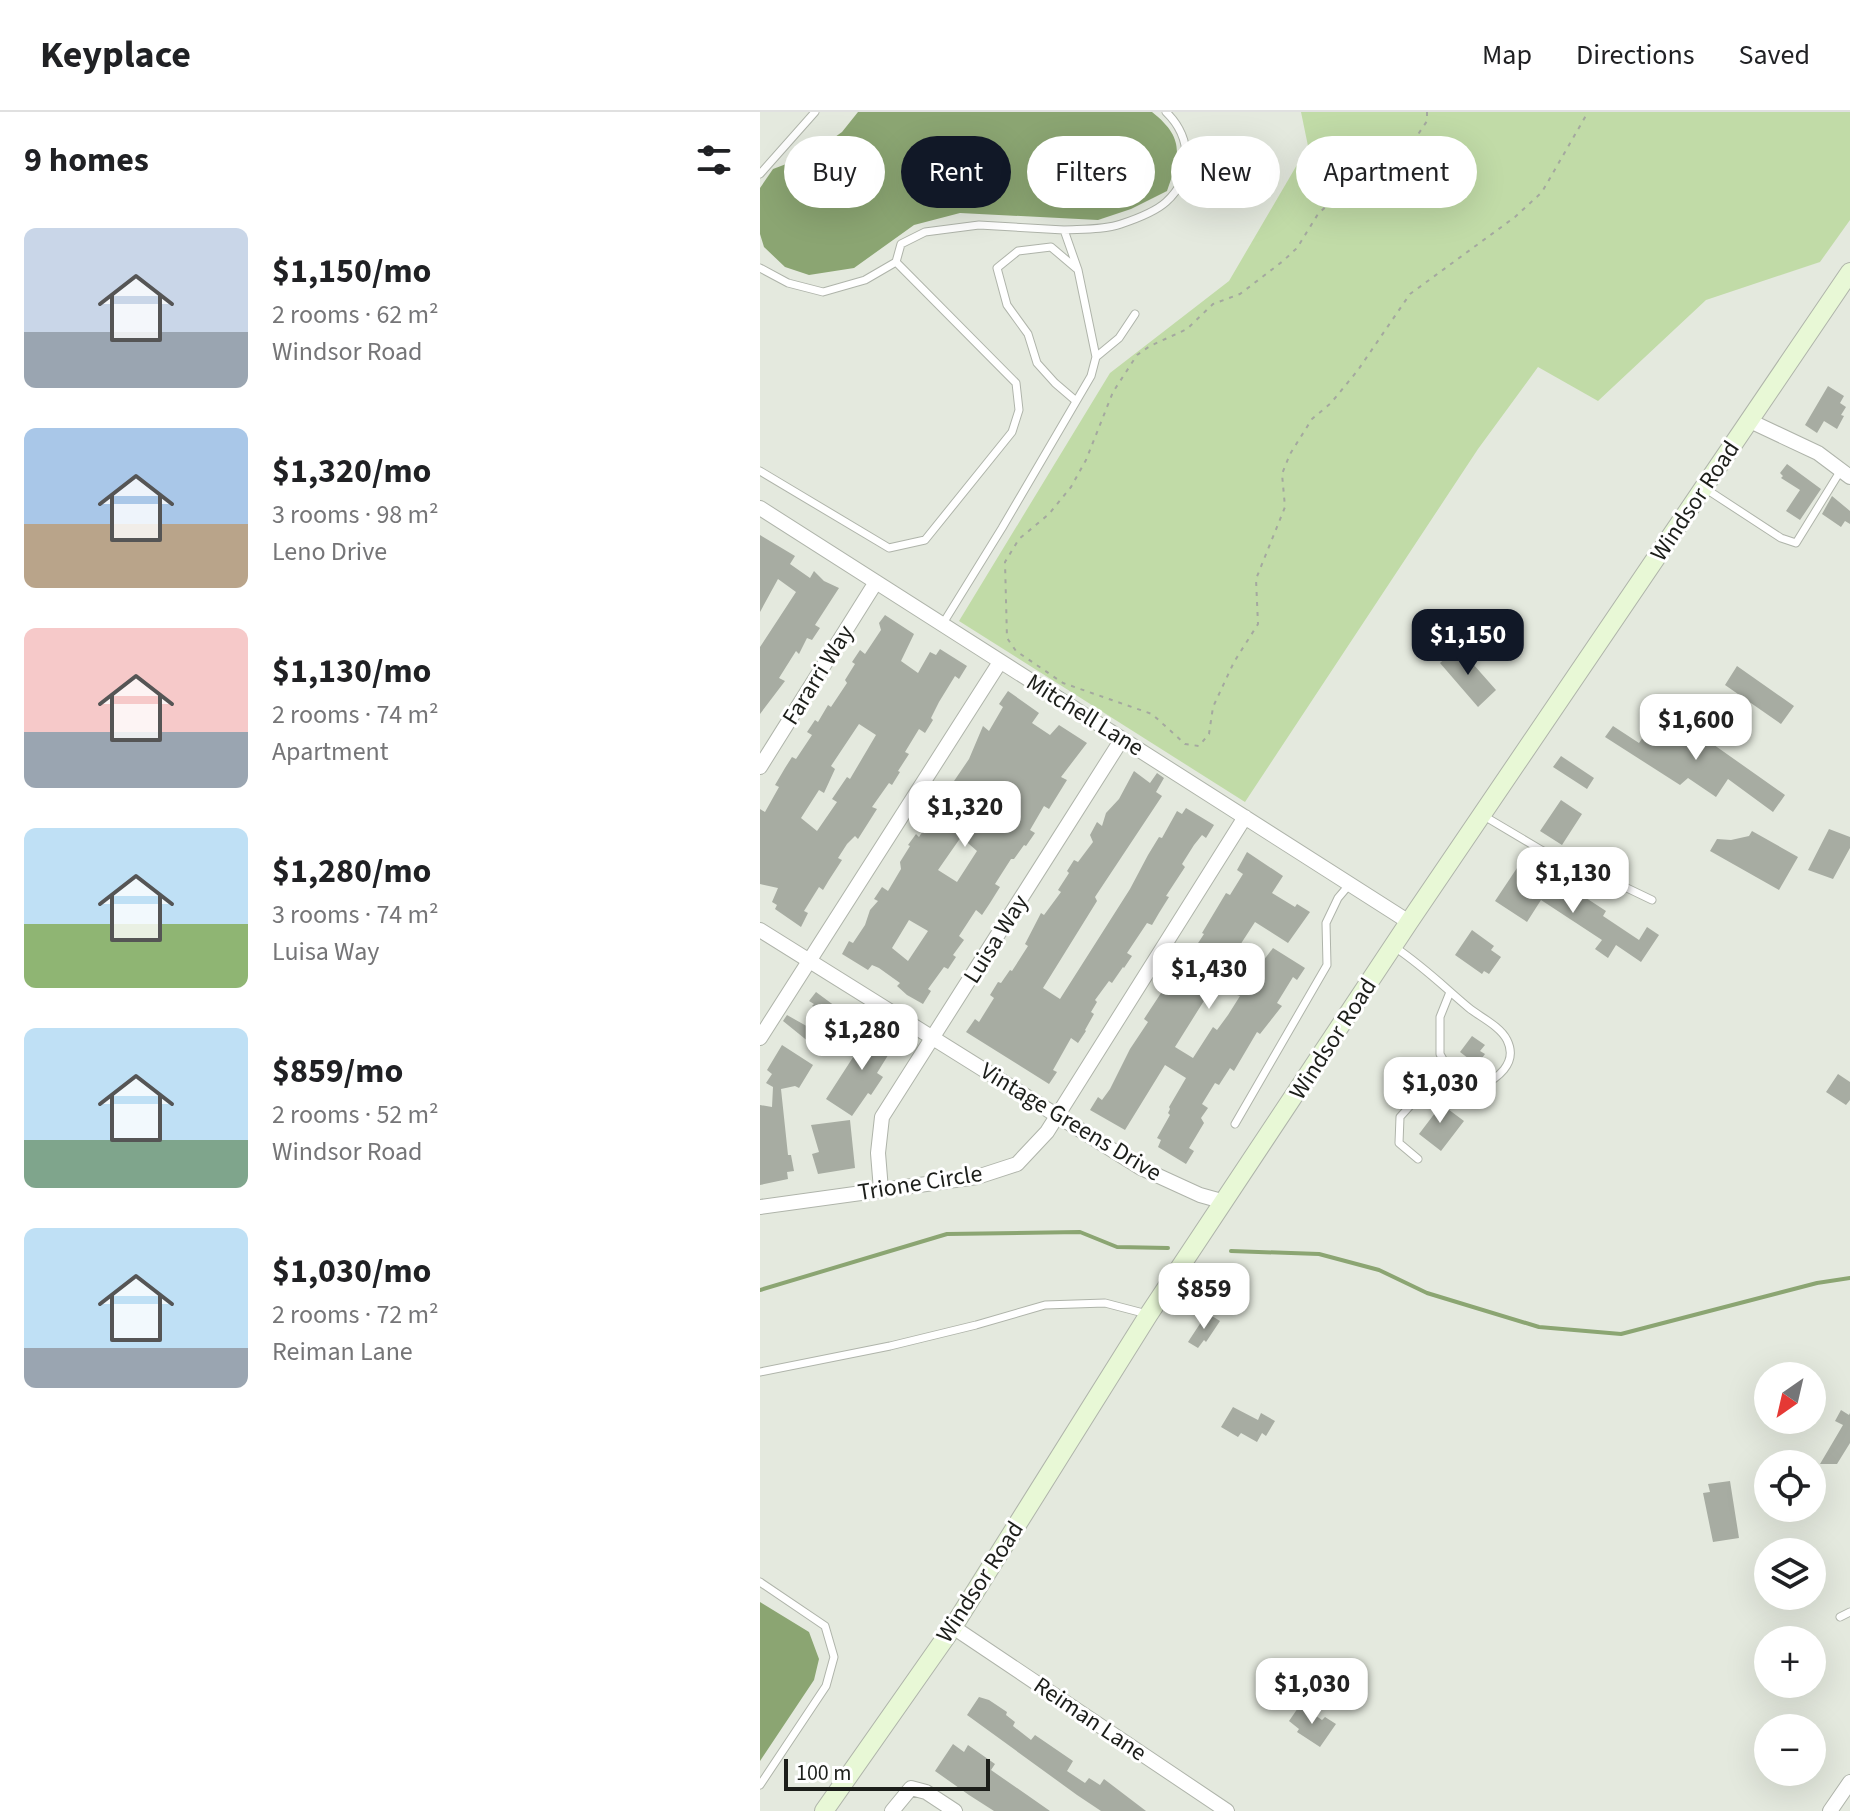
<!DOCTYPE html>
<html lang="en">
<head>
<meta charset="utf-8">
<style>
	:root { --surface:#fff; --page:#f6f6f6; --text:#202124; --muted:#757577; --line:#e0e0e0; --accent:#111827 }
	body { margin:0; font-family:"Source Sans 3",sans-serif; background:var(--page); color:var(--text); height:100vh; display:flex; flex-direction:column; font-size:30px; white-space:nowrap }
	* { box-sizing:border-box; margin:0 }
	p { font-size:26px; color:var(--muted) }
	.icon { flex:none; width:44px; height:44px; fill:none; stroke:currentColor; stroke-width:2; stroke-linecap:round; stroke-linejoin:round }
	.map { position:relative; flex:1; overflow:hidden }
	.side { display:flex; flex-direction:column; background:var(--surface); width:760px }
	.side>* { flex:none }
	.banner { position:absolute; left:24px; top:24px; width:760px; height:72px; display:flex; gap:16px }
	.needle { width:52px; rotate:214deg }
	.fabs { position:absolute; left:994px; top:1250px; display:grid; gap:16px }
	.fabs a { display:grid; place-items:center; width:72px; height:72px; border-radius:50%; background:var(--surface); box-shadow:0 8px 32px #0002; font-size:40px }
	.scale { position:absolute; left:24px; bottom:20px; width:206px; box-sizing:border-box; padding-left:8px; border:4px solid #1c1e1a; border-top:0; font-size:22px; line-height:28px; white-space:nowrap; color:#1c1e1a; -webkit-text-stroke:6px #fff; paint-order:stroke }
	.price { position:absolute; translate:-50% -68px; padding:0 18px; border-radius:16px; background:#fff; color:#222; font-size:26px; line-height:52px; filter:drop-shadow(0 2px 4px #0008) }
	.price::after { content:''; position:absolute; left:50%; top:48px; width:24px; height:18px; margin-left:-12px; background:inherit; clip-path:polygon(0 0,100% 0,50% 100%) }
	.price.active { background:var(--accent); color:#fff }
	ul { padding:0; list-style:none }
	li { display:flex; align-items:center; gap:24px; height:200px; padding:0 24px }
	li span { display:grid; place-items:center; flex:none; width:224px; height:160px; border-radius:12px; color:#555 }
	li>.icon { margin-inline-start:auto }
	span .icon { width:96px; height:96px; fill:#fffc; stroke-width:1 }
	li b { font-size:34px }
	h2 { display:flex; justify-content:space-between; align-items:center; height:96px; padding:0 24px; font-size:34px }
	.tag { padding:0 28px; border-radius:36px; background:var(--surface); box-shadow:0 8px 32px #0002; font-size:28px; line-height:72px }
	.tag.active { background:var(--accent); color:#fff }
	header { display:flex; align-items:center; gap:48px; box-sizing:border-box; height:112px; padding:0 40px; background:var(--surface); border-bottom:2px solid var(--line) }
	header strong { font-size:38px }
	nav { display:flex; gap:44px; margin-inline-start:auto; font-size:28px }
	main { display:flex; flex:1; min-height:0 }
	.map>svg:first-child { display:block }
	.green { fill:#c1dba7 }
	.water { fill:#8ba572 }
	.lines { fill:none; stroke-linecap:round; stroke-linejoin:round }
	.stream { stroke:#8ba572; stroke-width:4 }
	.building { fill:#a7aca2; fill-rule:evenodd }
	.lane-casing { stroke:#afb4aa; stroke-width:9 }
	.street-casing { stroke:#afb4aa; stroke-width:16 }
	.secondary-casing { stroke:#afb4aa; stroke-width:20 }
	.path { stroke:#a4a89f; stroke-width:2; stroke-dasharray:4 6; stroke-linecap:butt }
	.lane { stroke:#fff; stroke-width:7 }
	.street { stroke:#fff; stroke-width:14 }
	.secondary { stroke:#e8f8d6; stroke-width:18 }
	.labels { text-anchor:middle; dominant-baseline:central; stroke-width:6; stroke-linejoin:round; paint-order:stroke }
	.street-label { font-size:24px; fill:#1c1e1a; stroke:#fff }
</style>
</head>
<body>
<header>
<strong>Keyplace</strong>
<nav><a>Map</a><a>Directions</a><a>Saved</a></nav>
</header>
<main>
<section class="side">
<h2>9 homes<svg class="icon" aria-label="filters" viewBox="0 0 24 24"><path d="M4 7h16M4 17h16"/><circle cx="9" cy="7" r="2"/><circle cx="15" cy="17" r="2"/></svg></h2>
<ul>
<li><span style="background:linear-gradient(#c9d6e8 65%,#9aa5b1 0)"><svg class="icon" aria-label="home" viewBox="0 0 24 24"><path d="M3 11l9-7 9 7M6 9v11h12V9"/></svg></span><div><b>$1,150/mo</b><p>2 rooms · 62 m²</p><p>Windsor Road</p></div></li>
<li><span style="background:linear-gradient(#a9c7e8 60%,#b9a48a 0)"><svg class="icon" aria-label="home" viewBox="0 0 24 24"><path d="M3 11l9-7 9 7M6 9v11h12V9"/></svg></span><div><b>$1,320/mo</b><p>3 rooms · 98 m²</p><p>Leno Drive</p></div></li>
<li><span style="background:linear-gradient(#f6c9c9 65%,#9aa5b1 0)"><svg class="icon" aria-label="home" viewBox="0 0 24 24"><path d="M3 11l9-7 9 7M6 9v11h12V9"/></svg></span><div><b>$1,130/mo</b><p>2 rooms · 74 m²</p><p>Apartment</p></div></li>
<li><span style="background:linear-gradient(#bfe0f5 60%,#8fb573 0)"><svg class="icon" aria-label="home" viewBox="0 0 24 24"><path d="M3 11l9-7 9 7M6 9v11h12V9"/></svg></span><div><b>$1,280/mo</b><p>3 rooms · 74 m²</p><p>Luisa Way</p></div></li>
<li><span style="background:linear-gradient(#bfe0f5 70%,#7fa58c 0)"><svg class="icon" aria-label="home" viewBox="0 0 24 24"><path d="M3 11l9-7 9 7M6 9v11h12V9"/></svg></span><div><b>$859/mo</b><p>2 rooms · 52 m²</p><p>Windsor Road</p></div></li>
<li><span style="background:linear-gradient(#bfe0f5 75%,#9aa5b1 0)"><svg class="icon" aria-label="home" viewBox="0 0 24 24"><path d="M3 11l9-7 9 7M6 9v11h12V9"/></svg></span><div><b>$1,030/mo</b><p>2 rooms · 72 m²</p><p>Reiman Lane</p></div></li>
</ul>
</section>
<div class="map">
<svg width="1090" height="1699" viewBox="0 0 1090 1699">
	<rect width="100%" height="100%" fill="#e4e9de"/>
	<path class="green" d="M541,0H1090V108L1060,150L946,188L838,289L778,255L718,337L485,690L199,509L350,261L469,169L548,34Z"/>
	<path class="water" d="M98,0H392C425,26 420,43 407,79L371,97L338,108L200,101L154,113L94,156L49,163L25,155L4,135L0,122V76L13,57L50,43L82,20Z
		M0,1490L49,1520L59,1547L54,1568L0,1649Z"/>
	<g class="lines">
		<path class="stream" d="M471,1139L559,1142L619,1158L667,1181L779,1215L861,1222L1057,1171L1090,1166
			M0,1178L187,1122L320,1120L357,1135L408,1136"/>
	</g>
	<path class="building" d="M1068,274L1084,284L1080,291L1086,295L1081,303L1084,304L1077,317L1064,309L1057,321L1045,313Z
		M1027,352L1061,377L1040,408L1026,399L1040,378L1021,366L1023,364L1020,361Z
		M1072,384L1090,399V412L1085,409L1081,415L1062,402Z
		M0,423L35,444L30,452L50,466L54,459L64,469L79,476L55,513L60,516L52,528L47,526L39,542L36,539L19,566L25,569L0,602V535L36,480L18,467L0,500Z
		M125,503L154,522L141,549L158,561L170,540L176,543L180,537L207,554L199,567L195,564L179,590L171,606L173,608L165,621L159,617L145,640L149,642L138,659L140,660L132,673L129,671L112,695L117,697L98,727L95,724L87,732L78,746L82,748L69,768L63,778L59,775L44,799L48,801L41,815L15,797L17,793L12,790L18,776L0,772V697L5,700L19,675L15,673L25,656L32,645L36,647L52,623L47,620L55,608L58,610L68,593L71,595L87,571L85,568L95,552L92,550L100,538L105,542L121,518L119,511ZM99,612L116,623L90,667L87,665L72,687L77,690L57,719L41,706L59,678L64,681L75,657L71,654Z
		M698,535L736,578L718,595L680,551Z
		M977,554L1034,594L1021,612L965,573Z
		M248,579L279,601L272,611L290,623L299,613L327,631L301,665L307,668L289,697L284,694L270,718L275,721L266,734L264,733L254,747H251L235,772L240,775L230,791L222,803L216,798L199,824L204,828L193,843L196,845L188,857L184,855L168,877L171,879L163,892L147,883L137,874L140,871L119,856L112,853L108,858L82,842L89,829L93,831L105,813L110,798L118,789L114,787L122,775L128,779L141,757L140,750L150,734L148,733L156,722L159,725L175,700L173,698L184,682L182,681L189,670L192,672L209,647L223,614L229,619L243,595L239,592ZM201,725L217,739L197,770L178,758ZM149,808L168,819L148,849L132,836Z
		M913,604L1025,683L1013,700L968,667L956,685L928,666L920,673L845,625L853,614L879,631L885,622L895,628Z
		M801,644L834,666L827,677L793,655Z
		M374,659L390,671L397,661L404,666L396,680L402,684L335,785L337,789L283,876L300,887L370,777L388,743L399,725L402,726L417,699L422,702L426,696L454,713L446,726L442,723L434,733L422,752L425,755L406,784L409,785L399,801L392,813L387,811L367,841L372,844L364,856L363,855L352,871L349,869L335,888L337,890L331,900L334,902L325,918L326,919L318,931L311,926L293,958L297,960L289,972L206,920L215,907L219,910L234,886L230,883L238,870L241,871L250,858L252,859L268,834L265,832L281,801L284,803L301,780L298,778L309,761L307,759L314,748L318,750L333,730L330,723L337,710L342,714L346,701L359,687Z
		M801,688L822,702L802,733L780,719Z
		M1069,717L1090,725V736L1073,767L1048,758Z
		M992,719L1038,745L1019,778L950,739L957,727L971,728L989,724Z
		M487,740L523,764L512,781L535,795L537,792L550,800L528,831L495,810L471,847L473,849L459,870L457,868L415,935L433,946L453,915L457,918L468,903L480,884L477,883L513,836L545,856L537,868L533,865L517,891L522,894L500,922L497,920L474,959L470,956L459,973L455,971L442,992L448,996L441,1006L444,1011L429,1036L434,1039L426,1052L398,1035L401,1028L397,1026L410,1003L408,1001L410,997L409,995L426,966L405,953L365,1018L330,998L338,985L342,988L350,977L370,937L388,910L384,907L418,855L421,857L444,822L442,821L466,781L470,783L483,762L477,758Z
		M757,756L797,783L802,776L820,788L823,784L846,799L843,804L879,828L887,815L899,823L881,850L856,833L848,846L835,837L842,828L781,788L767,810L735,789Z
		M712,818L734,834L731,838L741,845L729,862L724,859L722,862L695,843Z
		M56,880L83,900L76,910L52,894L54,892L49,889Z
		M27,903L73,929L65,943L23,909Z
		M108,914L135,932L117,961L123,965L111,983L108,981L92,1004L66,987L99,936L103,929L100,926Z
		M712,924L725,933L720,939L725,942L717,953L700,940Z
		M22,933L53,953L39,976L35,974L21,977L28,1043H31L34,1059L27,1060L28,1067L0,1073V993L12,995L13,975L6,971L12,962L7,958Z
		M1078,962L1090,970V988L1086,993L1066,980Z
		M669,983L704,1009L681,1039L659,1022L675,1001L664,988Z
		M90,1008L95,1056L58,1062L52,1042L59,1040L51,1013Z
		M447,1201L460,1209L446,1230L444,1228L438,1236L428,1230Z
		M473,1295L498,1308L501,1301L515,1309L506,1324L502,1321L497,1330L481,1321L478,1325L461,1315Z
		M1081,1298L1089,1303L1090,1301V1331L1077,1352H1060L1083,1313L1075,1309Z
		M970,1369L979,1426L953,1430L943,1381L950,1380L948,1372Z
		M219,1585L229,1588L247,1600L246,1603L255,1610L253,1614L271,1628L275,1623L313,1649L307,1659L325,1671L329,1666L340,1673L344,1667L386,1699H341L317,1683L207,1603Z
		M540,1593L562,1608L565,1605L576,1612L560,1635L537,1620L539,1617L529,1609Z
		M193,1632L204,1640L208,1633L235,1652L231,1658L290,1699H234L209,1683L175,1659Z"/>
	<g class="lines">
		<g class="lane-casing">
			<path id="lane" d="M0,62L55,0
				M304,118C322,117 344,118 361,112C376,107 395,100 406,90C434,65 432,25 406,0
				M136,150L141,132L165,120L219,113L304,118L318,158L336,245L331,264L242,416L182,513
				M0,156L28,171L63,180L105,168L136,150L256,271L259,298L252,320L165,428L129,436L0,359
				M336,245L359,226L375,202
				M316,289L295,271L277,251L268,222L247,193L237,156L258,139L291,135L317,157
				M946,377L1021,426L1036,431L1081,358
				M724,704L783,739L821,754L892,788
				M636,836C664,855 683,874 709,896C720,905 740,914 747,928C759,952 736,967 719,976L694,967L668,974L640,1005L639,1031L658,1047
				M690,880L680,905V942L694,967
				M475,1012L567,853L566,811L578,786L589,773
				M0,1260L130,1234L216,1213L285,1193L345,1191L387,1202
				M0,1470L65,1514L74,1545L66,1574L0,1673
				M1080,1505L1090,1500"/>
		</g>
		<g class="street-casing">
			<path id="street" d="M990,309L1058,341L1090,365
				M0,396L649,810
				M0,655L116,470
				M0,818L381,1056L440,1083L465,1090
				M0,926L240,550
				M121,1078L118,1041L122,1005L362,627
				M0,1095L217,1065L257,1052L287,1020L485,705
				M193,1515L467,1699
				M132,1699L151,1676L166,1680L195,1699
				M1070,1699L1090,1670"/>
		</g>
		<g class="secondary-casing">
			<path id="secondary" d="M64,1699L193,1515L389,1202L649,810L1090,160"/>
		</g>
		<path class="path" d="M667,0V9L628,67L620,72L577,84L558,102L537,136L523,149L480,182L453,192L427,217L390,234L377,243L353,280L326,348L311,375L289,402L259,427L245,450L247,526L256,539L303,571L392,602L425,632L439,634L449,622L453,595L474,550L498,512L496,467L525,395L522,362L530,342L552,307L571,291L598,258L650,182L755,105L782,80L828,0"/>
		<use href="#lane" class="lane"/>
		<use href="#street" class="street"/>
		<use href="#secondary" class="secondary"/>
	</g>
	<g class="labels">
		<g class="street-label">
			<text transform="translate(935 389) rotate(-56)">Windsor Road</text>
			<text transform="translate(58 563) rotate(-58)">Fararri Way</text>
			<text transform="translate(325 603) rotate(32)">Mitchell Lane</text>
			<text transform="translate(236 827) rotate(-58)">Luisa Way</text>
			<text transform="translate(573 927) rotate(-57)">Windsor Road</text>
			<text transform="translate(311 1010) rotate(31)">Vintage Greens Drive</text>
			<text transform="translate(160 1071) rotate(-9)">Trione Circle</text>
			<text transform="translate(220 1470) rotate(-57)">Windsor Road</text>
			<text transform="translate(330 1607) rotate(34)">Reiman Lane</text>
		</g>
	</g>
</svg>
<div class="fabs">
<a><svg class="needle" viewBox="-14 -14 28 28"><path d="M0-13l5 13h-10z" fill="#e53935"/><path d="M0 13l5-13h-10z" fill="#757577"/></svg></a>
<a><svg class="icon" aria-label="locate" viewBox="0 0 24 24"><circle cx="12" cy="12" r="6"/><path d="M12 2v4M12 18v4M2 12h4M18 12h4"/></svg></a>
<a><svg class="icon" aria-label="layers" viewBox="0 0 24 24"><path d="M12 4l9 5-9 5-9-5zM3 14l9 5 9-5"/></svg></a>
<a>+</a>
<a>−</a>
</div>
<div class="scale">100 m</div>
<b class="price active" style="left:708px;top:565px">$1,150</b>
<b class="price" style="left:936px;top:650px">$1,600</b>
<b class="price" style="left:205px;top:737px">$1,320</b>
<b class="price" style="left:813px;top:803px">$1,130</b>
<b class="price" style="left:449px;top:899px">$1,430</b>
<b class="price" style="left:102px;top:960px">$1,280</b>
<b class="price" style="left:680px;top:1013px">$1,030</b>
<b class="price" style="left:444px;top:1219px">$859</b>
<b class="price" style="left:552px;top:1614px">$1,030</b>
<div class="banner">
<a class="tag">Buy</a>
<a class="tag active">Rent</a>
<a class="tag">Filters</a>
<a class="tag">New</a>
<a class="tag">Apartment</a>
</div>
</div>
</main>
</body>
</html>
